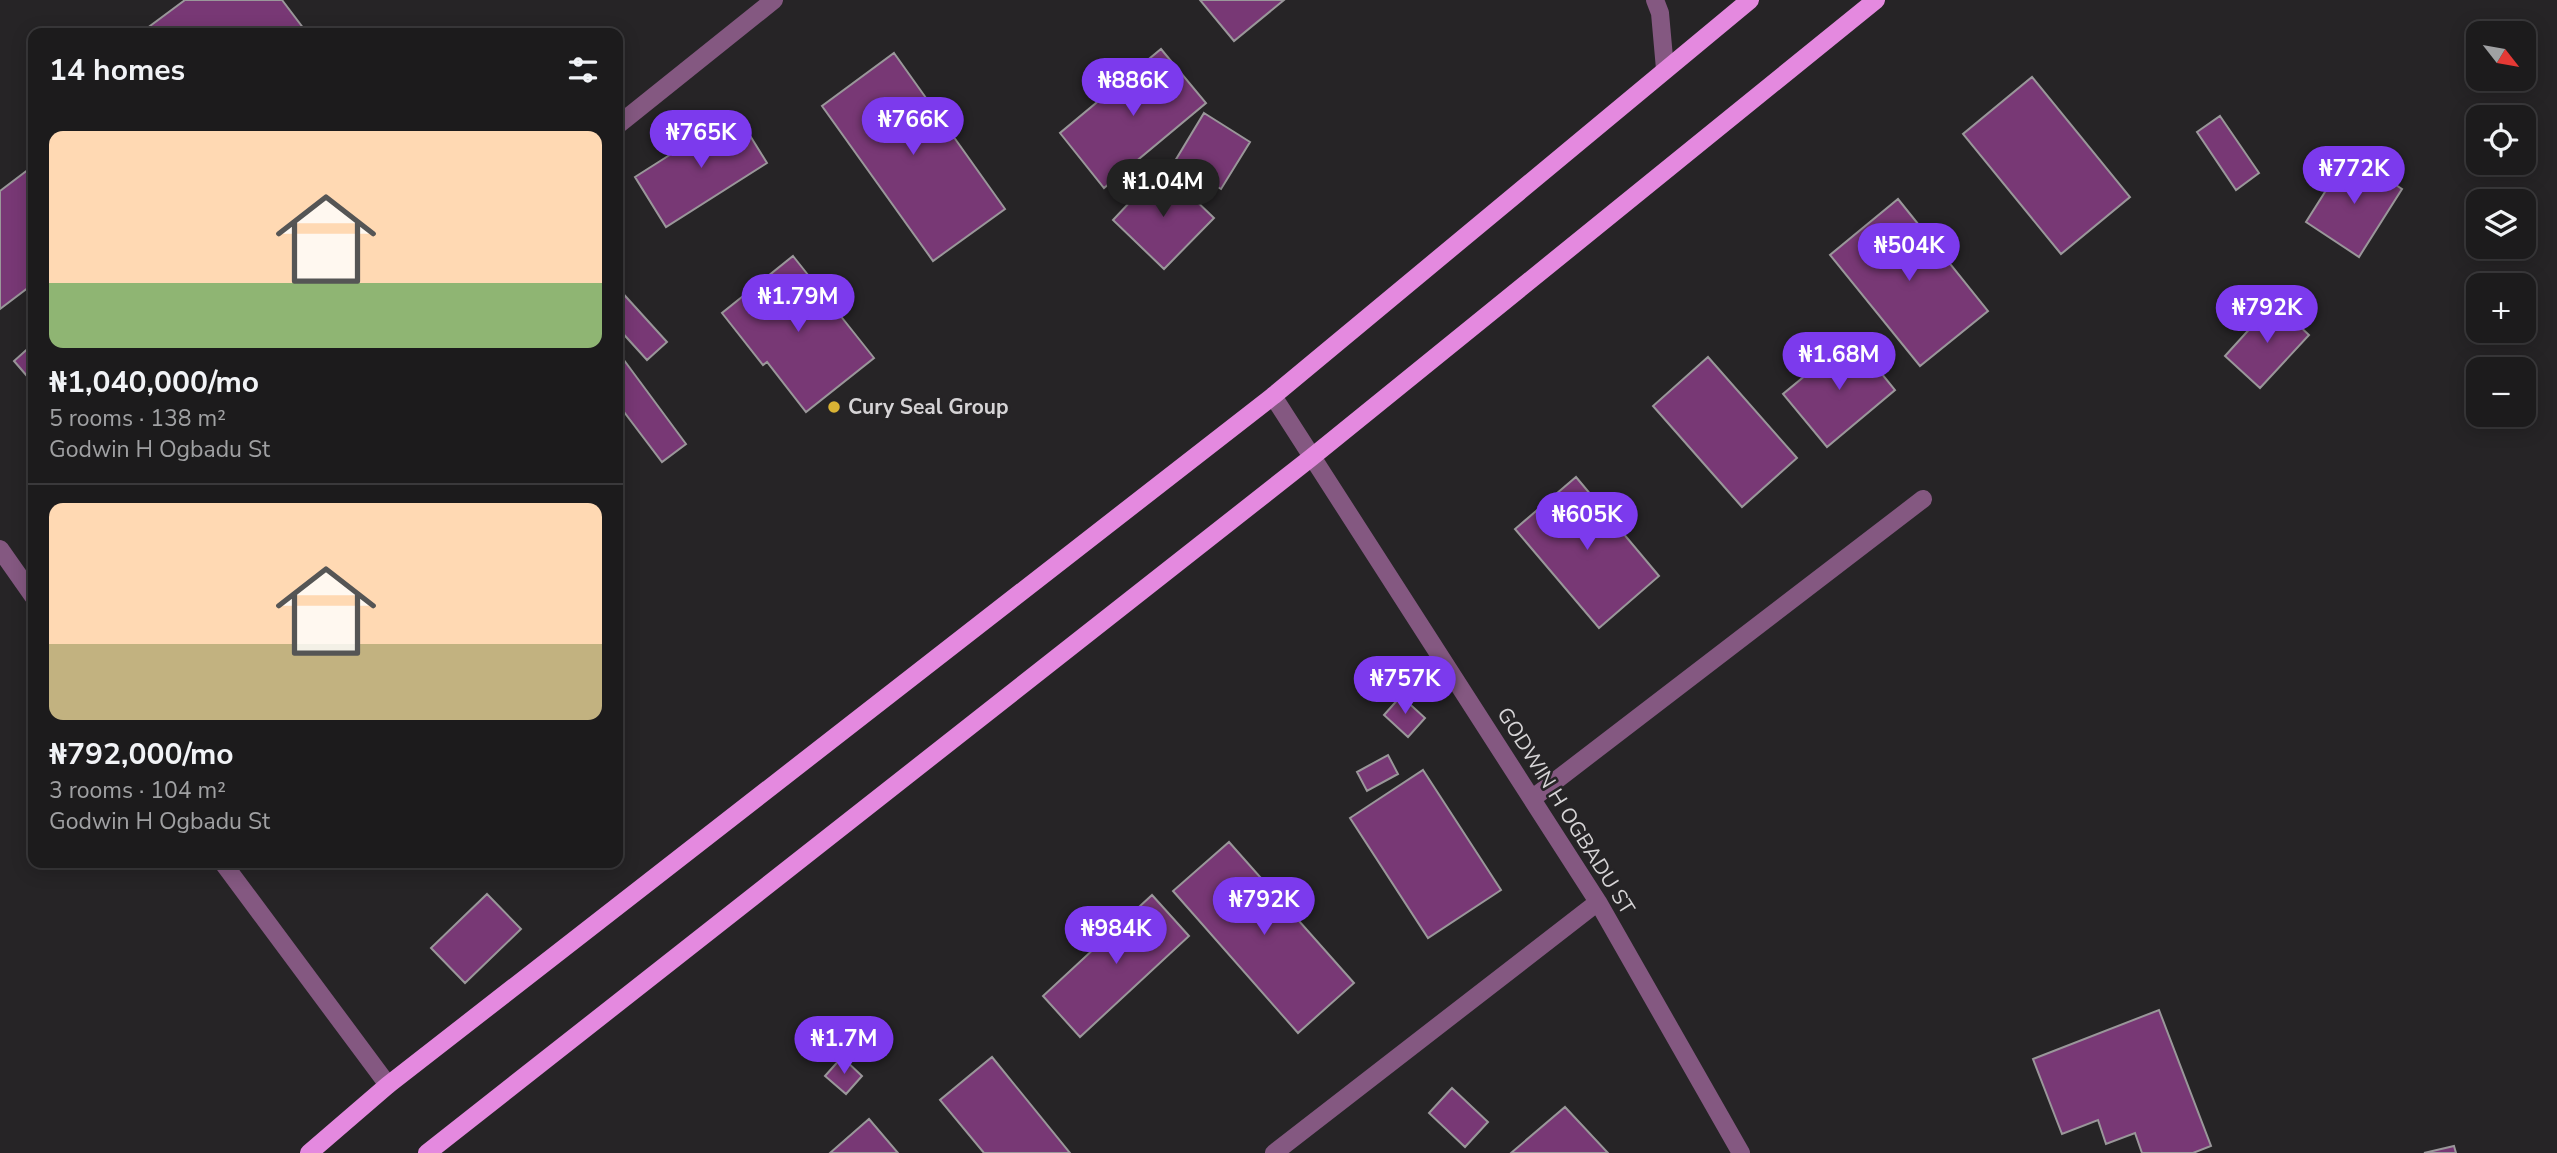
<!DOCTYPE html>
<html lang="en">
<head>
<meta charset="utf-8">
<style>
	:root { --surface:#1c1b1c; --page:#292829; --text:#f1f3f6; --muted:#a0a1a3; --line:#3a393b; --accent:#7c3aed }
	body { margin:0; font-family:"Nunito Sans",sans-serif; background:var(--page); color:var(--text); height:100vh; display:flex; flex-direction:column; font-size:26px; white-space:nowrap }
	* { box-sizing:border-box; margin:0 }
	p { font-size:23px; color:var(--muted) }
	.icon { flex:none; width:38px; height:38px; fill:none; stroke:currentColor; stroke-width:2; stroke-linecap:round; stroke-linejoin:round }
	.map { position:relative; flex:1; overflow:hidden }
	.sheet { position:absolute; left:28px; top:28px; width:595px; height:840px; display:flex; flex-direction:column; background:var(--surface); border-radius:14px; box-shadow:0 4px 18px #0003,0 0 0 2px var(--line) }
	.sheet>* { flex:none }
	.needle { width:46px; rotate:121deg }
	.buttons { position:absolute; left:2466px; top:21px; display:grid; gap:14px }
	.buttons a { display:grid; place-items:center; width:70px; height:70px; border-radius:14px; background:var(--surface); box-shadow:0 4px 18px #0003,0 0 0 2px var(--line); font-size:35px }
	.price { position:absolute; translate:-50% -60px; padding:0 16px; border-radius:24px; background:var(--accent); color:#fff; font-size:23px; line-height:46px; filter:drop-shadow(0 2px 4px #0008) }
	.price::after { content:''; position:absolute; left:50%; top:42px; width:21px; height:16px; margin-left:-10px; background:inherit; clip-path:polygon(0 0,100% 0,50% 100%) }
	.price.selected { background:#222; color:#fff }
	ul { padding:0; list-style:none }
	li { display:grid; align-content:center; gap:14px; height:371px; padding:0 21px }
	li+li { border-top:2px solid var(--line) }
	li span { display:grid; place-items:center; height:217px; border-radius:14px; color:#555 }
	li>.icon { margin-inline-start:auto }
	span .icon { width:126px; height:126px; fill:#fffc; stroke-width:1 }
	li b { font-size:30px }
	h2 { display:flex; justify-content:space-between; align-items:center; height:84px; padding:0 21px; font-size:30px }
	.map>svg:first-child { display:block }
	.building { fill:#783875; stroke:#9a979a; stroke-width:2 }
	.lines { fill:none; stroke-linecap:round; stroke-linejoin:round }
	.minor { stroke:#845881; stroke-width:18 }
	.major { stroke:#e489df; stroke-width:18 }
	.poi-dot { fill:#dab334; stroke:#262426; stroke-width:2.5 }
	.labels { text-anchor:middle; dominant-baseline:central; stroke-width:5; stroke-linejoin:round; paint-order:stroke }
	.poi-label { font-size:21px; font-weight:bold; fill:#d6d4d6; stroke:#262426; text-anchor:start }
	.street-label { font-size:21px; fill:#d6d4d6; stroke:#262426 }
</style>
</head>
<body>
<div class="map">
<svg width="2557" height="1153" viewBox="0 0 2557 1153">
	<rect width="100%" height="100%" fill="#262426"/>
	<path class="building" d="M185,0H282L307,33H149L146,29Z
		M1200,0H1284L1234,41Z
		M1161,49L1206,103L1104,188L1060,133Z
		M894,53L1005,209L933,261L822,106Z
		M2032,77L2130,197L2061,254L1963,134Z
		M736,113L767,163L666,227L635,177Z
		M1204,113L1250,142L1221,189L1175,161Z
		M2220,116L2259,173L2236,190L2197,132Z
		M2349,154L2402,189L2359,257L2306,222Z
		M33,166V284L0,309V191Z
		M1162,168L1214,218L1164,269L1113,220Z
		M1898,199L1988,311L1920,366L1830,255Z
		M793,256L874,358L806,412L767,362L763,365L722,313Z
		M618,288L667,342L647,360L618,328Z
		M2274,302L2309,335L2260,388L2225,356Z
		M1852,337L1895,390L1827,447L1783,394Z
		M33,344V383L14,361Z
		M618,352L686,444L662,462L618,404Z
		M1708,357L1797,458L1742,507L1653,406Z
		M1576,477L1659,576L1599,628L1515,529Z
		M1401,696L1425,718L1408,737L1384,715Z
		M1388,755L1398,774L1367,791L1357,772Z
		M1423,770L1501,890L1428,938L1350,818Z
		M1229,842L1354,983L1298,1033L1173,891Z
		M487,894L521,929L465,983L431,948Z
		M1152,895L1189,936L1080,1037L1043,996Z
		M2159,1010L2211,1146L2193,1153H2142L2135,1133L2106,1144L2098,1120L2062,1134L2033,1059Z
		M842,1057L862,1076L846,1094L825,1076Z
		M992,1057L1070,1153H984L940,1100Z
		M1452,1088L1488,1122L1465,1147L1429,1113Z
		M1565,1107L1608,1153H1511Z
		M869,1119L898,1153H830Z
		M2454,1146L2456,1153H2424Z"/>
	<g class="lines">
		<path class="minor" d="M1655,0L1660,13L1665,69
			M618,125L774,0
			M1273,396L1598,902L1741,1153
			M0,549L33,596
			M1533,798L1923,499
			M223,863L388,1085
			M1274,1153L1598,902"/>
		<path class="major" d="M309,1153L388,1085L1273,396L1750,0
			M427,1153L1312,457L1876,0"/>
	</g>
	<circle class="poi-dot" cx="834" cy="407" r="7"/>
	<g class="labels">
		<g class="poi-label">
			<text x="848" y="407">Cury Seal Group</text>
		</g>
		<g class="street-label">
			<text transform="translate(1566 811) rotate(58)">GODWIN H OGBADU ST</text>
		</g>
	</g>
</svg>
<div class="buttons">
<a><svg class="needle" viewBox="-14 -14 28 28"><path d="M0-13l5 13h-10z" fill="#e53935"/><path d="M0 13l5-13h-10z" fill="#a0a1a3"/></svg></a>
<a><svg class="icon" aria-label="locate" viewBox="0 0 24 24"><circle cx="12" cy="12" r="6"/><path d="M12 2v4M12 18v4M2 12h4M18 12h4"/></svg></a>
<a><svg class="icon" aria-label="layers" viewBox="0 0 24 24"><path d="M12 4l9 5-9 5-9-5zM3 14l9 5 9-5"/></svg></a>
<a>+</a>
<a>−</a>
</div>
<b class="price" style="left:1133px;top:118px">₦886K</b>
<b class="price" style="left:913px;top:157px">₦766K</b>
<b class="price" style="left:701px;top:170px">₦765K</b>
<b class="price" style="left:2354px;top:206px">₦772K</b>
<b class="price selected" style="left:1163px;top:219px">₦1.04M</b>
<b class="price" style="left:1909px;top:283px">₦504K</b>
<b class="price" style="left:798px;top:334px">₦1.79M</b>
<b class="price" style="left:2267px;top:345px">₦792K</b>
<b class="price" style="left:1839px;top:392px">₦1.68M</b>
<b class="price" style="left:1587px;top:552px">₦605K</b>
<b class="price" style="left:1405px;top:716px">₦757K</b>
<b class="price" style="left:1264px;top:937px">₦792K</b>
<b class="price" style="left:1116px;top:966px">₦984K</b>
<b class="price" style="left:844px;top:1076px">₦1.7M</b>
<section class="sheet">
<h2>14 homes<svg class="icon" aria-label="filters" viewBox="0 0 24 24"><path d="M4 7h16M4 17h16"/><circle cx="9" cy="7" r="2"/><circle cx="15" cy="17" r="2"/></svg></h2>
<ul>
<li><span style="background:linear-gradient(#ffd9b3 70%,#8fb573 0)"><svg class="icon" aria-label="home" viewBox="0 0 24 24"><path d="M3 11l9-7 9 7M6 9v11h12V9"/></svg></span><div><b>₦1,040,000/mo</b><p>5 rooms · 138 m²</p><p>Godwin H Ogbadu St</p></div></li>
<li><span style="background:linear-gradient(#ffd9b3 65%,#c2b280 0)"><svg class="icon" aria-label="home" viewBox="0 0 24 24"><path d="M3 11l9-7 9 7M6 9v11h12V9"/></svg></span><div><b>₦792,000/mo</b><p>3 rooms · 104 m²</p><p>Godwin H Ogbadu St</p></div></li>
</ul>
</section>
</div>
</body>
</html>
